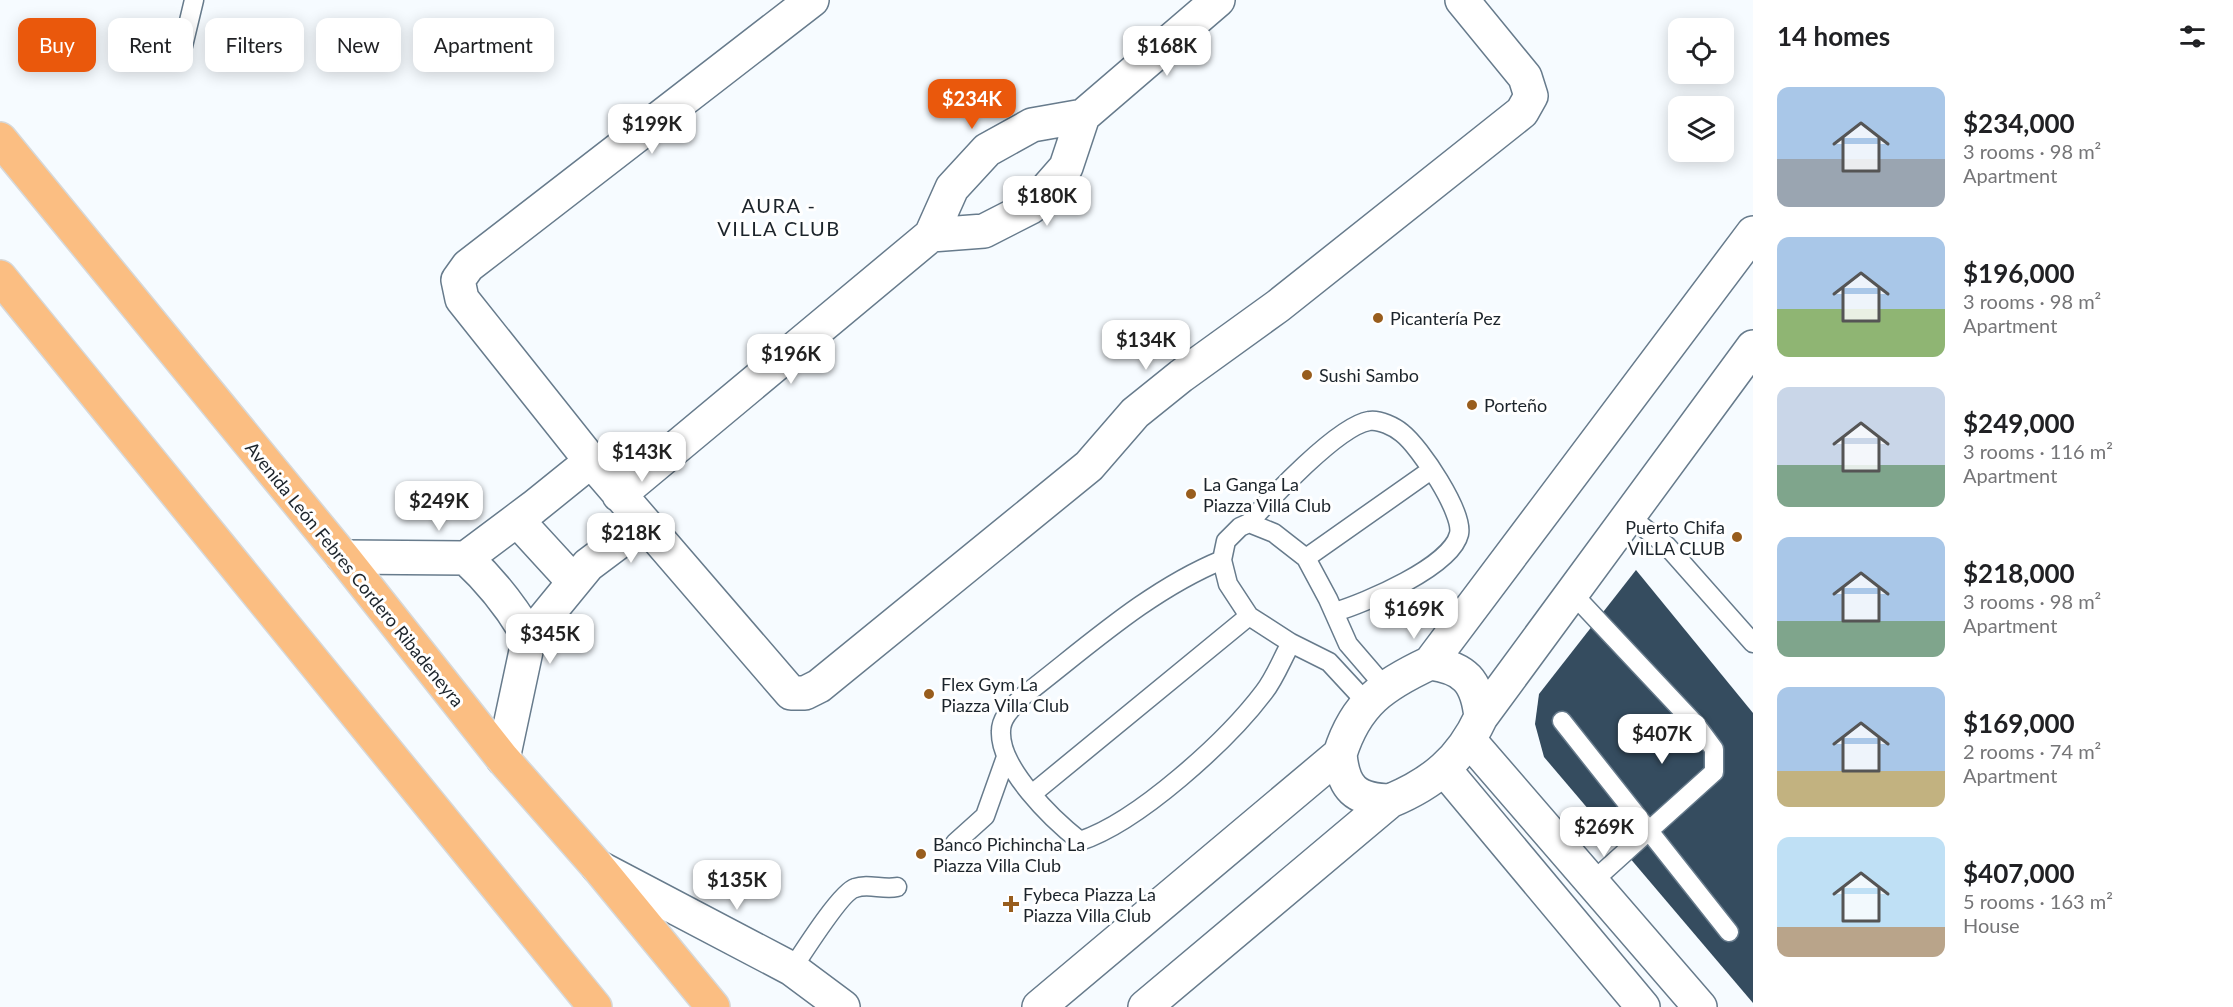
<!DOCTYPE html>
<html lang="en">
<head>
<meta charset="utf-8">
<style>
	:root { --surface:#fff; --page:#f6f6f6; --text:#202124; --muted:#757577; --accent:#ea580c }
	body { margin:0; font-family:Lato,sans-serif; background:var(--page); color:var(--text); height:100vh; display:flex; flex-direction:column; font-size:22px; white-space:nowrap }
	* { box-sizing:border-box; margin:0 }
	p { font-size:20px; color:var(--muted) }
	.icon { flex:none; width:33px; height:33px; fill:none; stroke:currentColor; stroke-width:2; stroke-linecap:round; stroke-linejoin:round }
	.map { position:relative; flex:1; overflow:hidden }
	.sheet { display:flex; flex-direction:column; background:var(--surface); width:480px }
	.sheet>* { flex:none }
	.hud { position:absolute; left:18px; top:18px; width:570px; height:54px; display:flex; gap:12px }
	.tools { position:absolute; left:1668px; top:18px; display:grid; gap:12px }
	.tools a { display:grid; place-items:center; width:66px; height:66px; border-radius:12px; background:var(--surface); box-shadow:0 3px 15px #0003; font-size:30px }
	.price { position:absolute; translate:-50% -51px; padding:0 14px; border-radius:12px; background:#fff; color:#222; font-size:20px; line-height:39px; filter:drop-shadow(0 2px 3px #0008) }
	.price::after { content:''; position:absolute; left:50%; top:36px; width:18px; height:14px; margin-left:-9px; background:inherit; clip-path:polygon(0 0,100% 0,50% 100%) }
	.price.active { background:var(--accent); color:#fff }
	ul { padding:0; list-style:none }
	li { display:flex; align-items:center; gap:18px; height:150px; padding:0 24px }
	li span { display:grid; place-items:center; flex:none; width:168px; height:120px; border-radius:12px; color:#555 }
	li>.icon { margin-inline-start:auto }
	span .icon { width:72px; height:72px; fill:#fffc; stroke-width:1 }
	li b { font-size:26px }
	h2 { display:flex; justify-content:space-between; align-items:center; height:72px; padding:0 24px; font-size:26px }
	.chip { padding:0 21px; border-radius:12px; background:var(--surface); box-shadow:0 3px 15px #0003; font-size:21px; line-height:54px }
	.chip.active { background:var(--accent); color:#fff }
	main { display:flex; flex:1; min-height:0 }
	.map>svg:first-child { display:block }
	.building { fill:#354c5f }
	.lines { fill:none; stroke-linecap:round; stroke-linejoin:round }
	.service-casing { stroke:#677b8c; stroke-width:21 }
	.minor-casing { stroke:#677b8c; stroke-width:36 }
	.tertiary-casing { stroke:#677b8c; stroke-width:36 }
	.trunk-casing { stroke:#d6d8d9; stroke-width:36 }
	.service { stroke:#fff; stroke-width:18 }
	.minor { stroke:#fff; stroke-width:33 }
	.tertiary { stroke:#fff; stroke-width:33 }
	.trunk { stroke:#fbbe82; stroke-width:33 }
	.poi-dot { fill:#985d1d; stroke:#fff; stroke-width:2 }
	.labels { text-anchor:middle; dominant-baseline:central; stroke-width:6; stroke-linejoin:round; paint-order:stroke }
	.poi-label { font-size:18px; fill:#1c242b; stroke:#fff; text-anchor:start }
	.street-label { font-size:18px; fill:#1c242b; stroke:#fff }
	.neighbourhood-label { font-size:20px; letter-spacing:1.5px; fill:#1c242b; stroke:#fff }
</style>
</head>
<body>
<main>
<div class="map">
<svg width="1753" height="1007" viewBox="0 0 1753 1007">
	<rect width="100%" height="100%" fill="#f6fbff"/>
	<path class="building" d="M1636,570L1753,713V1003L1544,757L1535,724L1539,694Z"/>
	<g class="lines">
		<g class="service-casing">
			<path id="service" d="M183,46L194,0
				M1629,516L1667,546L1753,643
				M1249,523C1270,499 1338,426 1369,421C1379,419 1395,427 1402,433C1420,447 1464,513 1459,534C1451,567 1365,603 1335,612
				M1306,558L1431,470
				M1222,560C1147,591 1086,648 1022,697C1013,707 1001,717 1001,731C999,768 1053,820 1080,841C1138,822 1227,741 1264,692C1275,678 1282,659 1291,643
				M1572,593L1697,726L1714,749V772L1592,882
				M1366,702L1329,662L1291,643L1249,616L1228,584L1222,560L1226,541L1240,527L1249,523L1274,533L1306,558L1328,599L1348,644L1385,687
				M1562,721L1729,932
				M1032,794L1249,616
				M955,843L985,816L1006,757
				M792,969C802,954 841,892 855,888C868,883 883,890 897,887"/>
		</g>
		<g class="minor-casing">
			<path id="minor" d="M812,0L468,266L458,280L462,299L591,461L791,693H805L819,686L1089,466L1135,413L1181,376L1278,306L1522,112L1531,96L1525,77L1462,0
				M931,235L984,231L1031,207L1066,167L1083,116L1218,0
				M619,495L931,235L952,188L987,150L1032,125L1083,116
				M517,520L573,581
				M343,557L466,558L534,507L591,461
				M466,558C492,582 511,606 529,637
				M1470,741L1700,1007
				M503,759L529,637L588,565L644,523
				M1444,769L1643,1007"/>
		</g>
		<g class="tertiary-casing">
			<path id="tertiary" d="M1430,663C1465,668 1477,681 1481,717
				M1340,754C1343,788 1355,800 1390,801
				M598,867L792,969L843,1007
				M1039,1007L1340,754C1356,703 1383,685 1430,663L1753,233
				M1145,1007L1390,801C1433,783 1461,760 1481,717L1753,347"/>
		</g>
		<g class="trunk-casing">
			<path id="trunk" d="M0,139L343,557L503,759L598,867L713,1007
				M0,277L595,1007"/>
		</g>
		<use href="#service" class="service"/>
		<use href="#minor" class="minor"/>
		<use href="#tertiary" class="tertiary"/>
		<use href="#trunk" class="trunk"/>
	</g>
	<g class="poi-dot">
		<circle cx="1378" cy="318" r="6"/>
		<circle cx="1307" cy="375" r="6"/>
		<circle cx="1472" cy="405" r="6"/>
		<circle cx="1191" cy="494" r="6"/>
		<circle cx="1737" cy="537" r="6"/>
		<circle cx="929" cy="694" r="6"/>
		<circle cx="921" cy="854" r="6"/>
		<path d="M1008 895h6v6h6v6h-6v6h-6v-6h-6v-6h6z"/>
	</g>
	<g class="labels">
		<g class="poi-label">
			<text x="1390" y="318">Picantería Pez</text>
			<text x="1319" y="375">Sushi Sambo</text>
			<text x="1484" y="405">Porteño</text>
			<text x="1203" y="484">La Ganga La<tspan x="1203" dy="21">Piazza Villa Club</tspan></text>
			<text x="1725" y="527" text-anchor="end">Puerto Chifa<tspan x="1725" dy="21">VILLA CLUB</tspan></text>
			<text x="941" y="684">Flex Gym La<tspan x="941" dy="21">Piazza Villa Club</tspan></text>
			<text x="933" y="844">Banco Pichincha La<tspan x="933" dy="21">Piazza Villa Club</tspan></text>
			<text x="1023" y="894">Fybeca Piazza La<tspan x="1023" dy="21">Piazza Villa Club</tspan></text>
		</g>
		<g class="street-label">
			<text transform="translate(355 574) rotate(51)">Avenida León Febres Cordero Ribadeneyra</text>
		</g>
		<g class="neighbourhood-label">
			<text x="779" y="205">AURA -<tspan x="779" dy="23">VILLA CLUB</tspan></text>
		</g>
	</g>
</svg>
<div class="tools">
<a><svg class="icon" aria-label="locate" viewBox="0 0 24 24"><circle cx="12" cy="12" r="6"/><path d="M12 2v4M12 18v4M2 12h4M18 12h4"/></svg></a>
<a><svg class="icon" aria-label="layers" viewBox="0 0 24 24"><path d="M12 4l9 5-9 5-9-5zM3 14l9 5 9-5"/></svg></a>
</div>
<b class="price" style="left:1167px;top:77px">$168K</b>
<b class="price active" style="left:972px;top:130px">$234K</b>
<b class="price" style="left:652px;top:155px">$199K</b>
<b class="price" style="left:1047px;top:227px">$180K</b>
<b class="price" style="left:1146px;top:371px">$134K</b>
<b class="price" style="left:791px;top:385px">$196K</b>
<b class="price" style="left:642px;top:483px">$143K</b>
<b class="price" style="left:439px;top:532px">$249K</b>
<b class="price" style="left:631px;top:564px">$218K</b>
<b class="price" style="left:1414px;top:640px">$169K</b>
<b class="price" style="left:550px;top:665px">$345K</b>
<b class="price" style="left:1662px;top:765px">$407K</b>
<b class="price" style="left:1604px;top:858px">$269K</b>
<b class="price" style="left:737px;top:911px">$135K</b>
<div class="hud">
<a class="chip active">Buy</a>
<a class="chip">Rent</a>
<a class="chip">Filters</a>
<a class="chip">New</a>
<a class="chip">Apartment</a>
</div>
</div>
<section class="sheet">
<h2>14 homes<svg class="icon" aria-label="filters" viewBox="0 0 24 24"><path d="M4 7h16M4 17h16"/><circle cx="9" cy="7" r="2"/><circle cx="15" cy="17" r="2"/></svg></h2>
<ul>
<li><span style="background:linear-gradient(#a9c7e8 60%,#9aa5b1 0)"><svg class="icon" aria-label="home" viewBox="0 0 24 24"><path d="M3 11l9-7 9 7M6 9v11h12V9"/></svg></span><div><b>$234,000</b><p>3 rooms · 98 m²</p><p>Apartment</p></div></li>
<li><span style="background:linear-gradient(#a9c7e8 60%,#8fb573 0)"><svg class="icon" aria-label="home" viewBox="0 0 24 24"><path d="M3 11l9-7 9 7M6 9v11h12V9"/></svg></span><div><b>$196,000</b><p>3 rooms · 98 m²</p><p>Apartment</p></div></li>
<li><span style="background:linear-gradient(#c9d6e8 65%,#7fa58c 0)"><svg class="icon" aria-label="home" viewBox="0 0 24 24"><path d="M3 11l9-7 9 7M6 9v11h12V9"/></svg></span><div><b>$249,000</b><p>3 rooms · 116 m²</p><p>Apartment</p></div></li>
<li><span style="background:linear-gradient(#a9c7e8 70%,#7fa58c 0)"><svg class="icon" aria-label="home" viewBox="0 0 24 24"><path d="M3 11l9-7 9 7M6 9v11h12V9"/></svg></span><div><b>$218,000</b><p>3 rooms · 98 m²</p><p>Apartment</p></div></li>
<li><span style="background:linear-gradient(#a9c7e8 70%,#c2b280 0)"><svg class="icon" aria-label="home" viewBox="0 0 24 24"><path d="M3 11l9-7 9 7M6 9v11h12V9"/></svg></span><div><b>$169,000</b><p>2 rooms · 74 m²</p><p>Apartment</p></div></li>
<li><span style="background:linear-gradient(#bfe0f5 75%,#b9a48a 0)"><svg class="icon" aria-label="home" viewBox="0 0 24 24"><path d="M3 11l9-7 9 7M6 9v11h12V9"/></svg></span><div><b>$407,000</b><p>5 rooms · 163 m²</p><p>House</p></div></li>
</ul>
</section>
</main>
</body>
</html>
